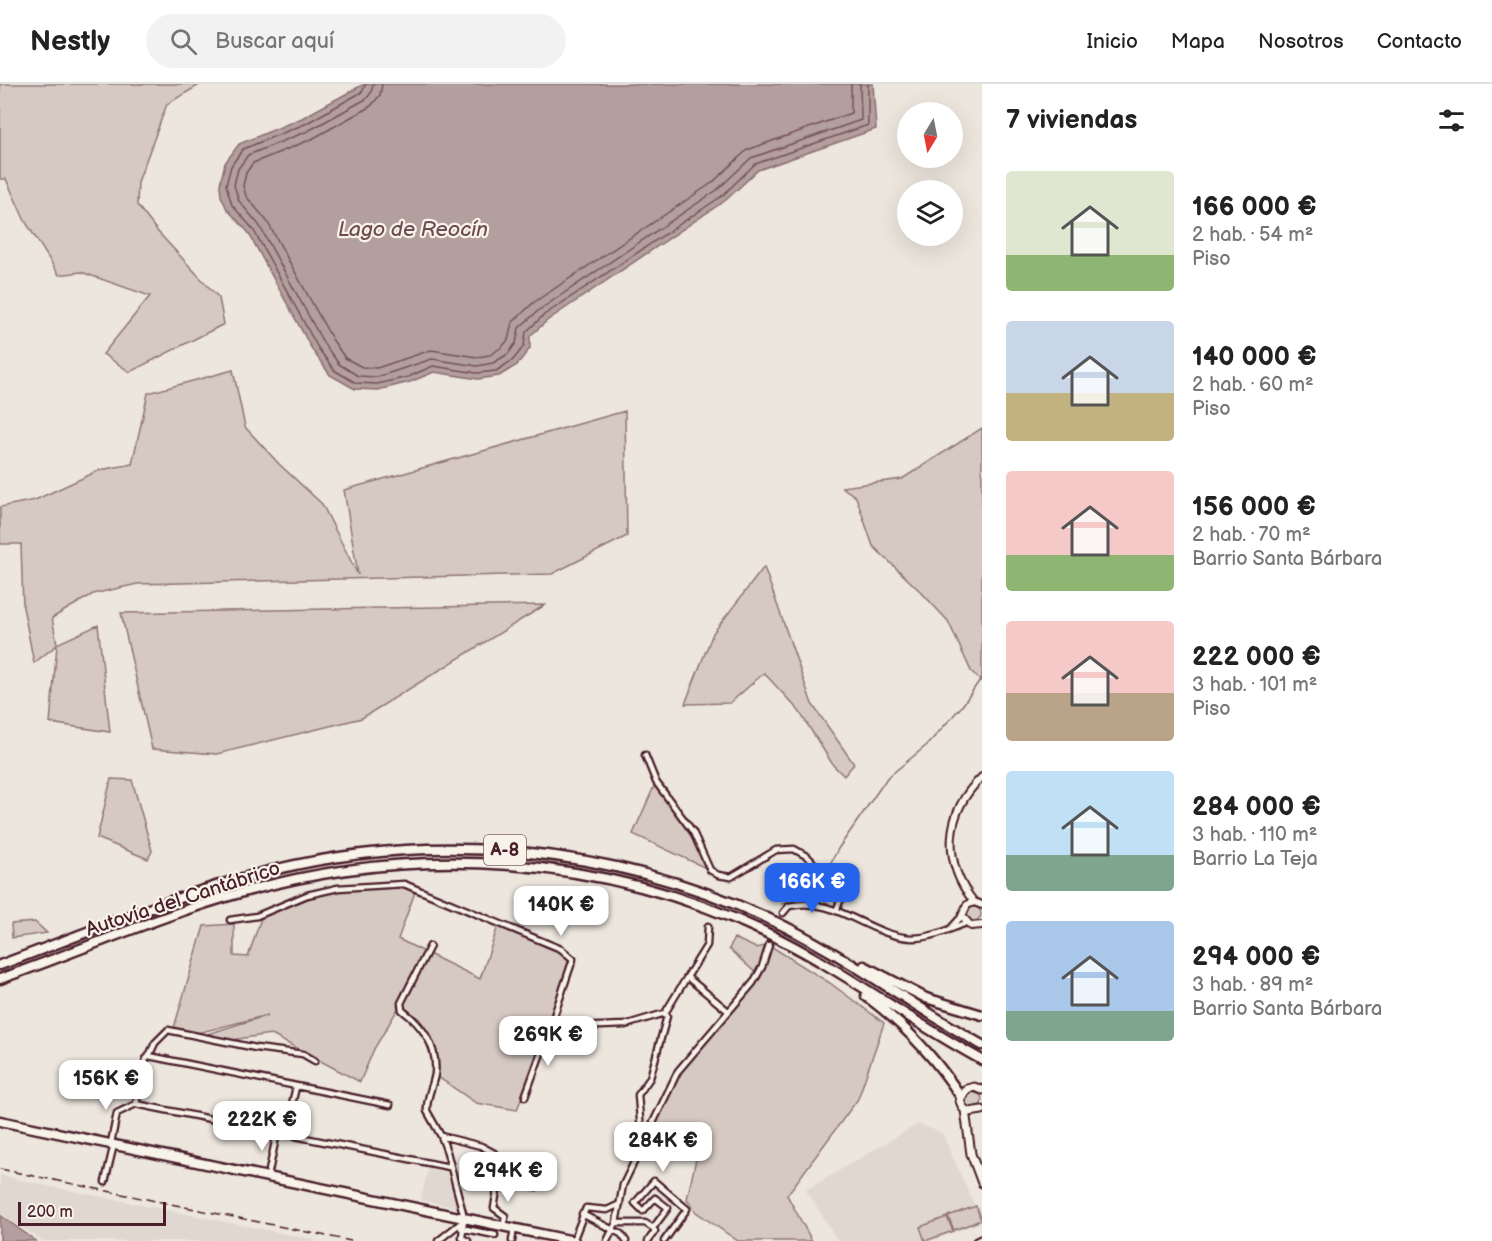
<!DOCTYPE html>
<html lang="es">
<head>
<meta charset="utf-8">
<style>
	:root { --surface:#fff; --page:#f2f2f2; --text:#222; --muted:#767676; --line:#e0e0e0; --accent:#2563eb }
	body { margin:0; font-family:"Balsamiq Sans",sans-serif; background:var(--page); color:var(--text); height:100vh; display:flex; flex-direction:column; font-size:22px; white-space:nowrap }
	* { box-sizing:border-box; margin:0 }
	p { font-size:20px; color:var(--muted) }
	.icon { flex:none; width:33px; height:33px; fill:none; stroke:currentColor; stroke-width:2; stroke-linecap:round; stroke-linejoin:round }
	.map { position:relative; flex:1; overflow:hidden }
	.side { display:flex; flex-direction:column; background:var(--surface); width:510px }
	.side>* { flex:none }
	.needle { width:39px; rotate:190deg }
	.fabs { position:absolute; left:897px; top:18px; display:grid; gap:12px }
	.fabs a { display:grid; place-items:center; width:66px; height:66px; border-radius:50%; background:var(--surface); box-shadow:0 6px 24px #0002; font-size:30px }
	.scale { position:absolute; left:18px; bottom:15px; width:148px; box-sizing:border-box; padding-left:6px; border:3px solid #4a1f2b; border-top:0; font-size:16px; line-height:21px; white-space:nowrap; color:#4a1f2b; -webkit-text-stroke:4px #f7f3e8; paint-order:stroke }
	.price { position:absolute; translate:-50% -51px; padding:0 14px; border-radius:12px; background:#fff; color:#222; font-size:20px; line-height:39px; filter:drop-shadow(0 2px 3px #0008) }
	.price::after { content:''; position:absolute; left:50%; top:36px; width:18px; height:14px; margin-left:-9px; background:inherit; clip-path:polygon(0 0,100% 0,50% 100%) }
	.price.on { background:var(--accent); color:#fff }
	ul { padding:0; list-style:none }
	li { display:flex; align-items:center; gap:18px; height:150px; padding:0 24px }
	li span { display:grid; place-items:center; flex:none; width:168px; height:120px; border-radius:6px; color:#555 }
	li>.icon { margin-inline-start:auto }
	span .icon { width:72px; height:72px; fill:#fffc; stroke-width:1 }
	li b { font-size:26px }
	h2 { display:flex; justify-content:space-between; align-items:center; height:72px; padding:0 24px; font-size:26px }
	header { display:flex; align-items:center; gap:36px; box-sizing:border-box; height:84px; padding:0 30px; background:var(--surface); border-bottom:2px solid var(--line) }
	header strong { font-size:28px }
	nav { display:flex; gap:33px; margin-inline-start:auto; font-size:21px }
	.search { width:420px; height:54px; background:var(--page); display:flex; align-items:center; gap:15px; box-sizing:border-box; padding:0 21px; border-radius:33px; color:var(--muted); font-size:22px }
	main { display:flex; flex:1; min-height:0 }
	.map>svg:first-child { display:block }
	.built { fill:#e0d7d0 }
	.green { fill:#d5c9c2; stroke:#907476; stroke-width:1.5 }
	.water { fill:#b39f9d; stroke:#896c6f; stroke-width:1.5 }
	.lines { fill:none; stroke-linecap:round; stroke-linejoin:round }
	.shore { stroke:#745259; stroke-width:1.5 }
	.stream { stroke:#896c6f; stroke-width:1.5 }
	.street-tunnel { stroke:#ccbeb9; stroke-width:4.5; stroke-dasharray:4.5 2; stroke-linecap:butt }
	.street-casing { stroke:#4a1f2b; stroke-width:9 }
	.secondary-casing { stroke:#4a1f2b; stroke-width:10 }
	.primary-casing { stroke:#4a1f2b; stroke-width:11 }
	.highway-casing { stroke:#4a1f2b; stroke-width:13 }
	.street { stroke:#f7f3e8; stroke-width:4.5 }
	.secondary { stroke:#f7f3e8; stroke-width:6 }
	.primary { stroke:#f7f3e8; stroke-width:7 }
	.highway { stroke:#f7f3e8; stroke-width:8 }
	.rail { stroke:#4a1f2b; stroke-width:1.5; stroke-dasharray:9 4.5; stroke-linecap:butt }
	.labels { text-anchor:middle; dominant-baseline:central; stroke-width:4.5; stroke-linejoin:round; paint-order:stroke }
	.shield { fill:#f7f3e8; stroke:#7e5f64; stroke-width:1.5 }
	.shield-label { font-size:18px; font-weight:bold; fill:#4a1f2b }
	.street-label { font-size:20px; fill:#4a1f2b; stroke:#f7f3e8 }
	.water-label { font-size:21px; font-style:italic; fill:#6f4c53; stroke:#f7f3e8 }
</style>
</head>
<body>
<header>
<strong>Nestly</strong>
<div class="search"><svg class="icon" aria-label="search" viewBox="0 0 24 24"><circle cx="10" cy="10" r="6"/><path d="M15 15l6 6"/></svg>Buscar aquí</div>
<nav><a>Inicio</a><a>Mapa</a><a>Nosotros</a><a>Contacto</a></nav>
</header>
<main>
<div class="map">
<svg width="982" height="1157" viewBox="0 0 982 1157">
	<rect width="100%" height="100%" fill="#ece6dd"/>
	<filter id="ink" filterUnits="userSpaceOnUse"><feTurbulence type="fractalNoise" baseFrequency=".0167" numOctaves="2"/><feDisplacementMap in="SourceGraphic" scale="12" xChannelSelector="R" yChannelSelector="G"/><feConvolveMatrix kernelMatrix="1 2 1 2 8 2 1 2 1" color-interpolation-filters="sRGB"/></filter>
	<g filter="url(#ink)">
		<path class="built" d="M918,1040L942,1049L982,1138L931,1157H838L806,1106Z
			M428,1084L449,1089L458,1124L421,1116Z
			M0,1091L38,1100L320,1157H43L0,1130Z"/>
		<path class="green" d="M0,0H201L167,20L138,98L137,121L158,148L219,214L224,240L130,288L103,270L150,212L81,188L59,191L25,137L6,95H0Z
			M233,286L245,343L279,380L322,420L358,491L344,406L625,327L627,452L552,490L137,500L93,510L52,534L57,560L98,541L110,648L50,639L57,561L34,579L23,523L21,460H0V423L35,416L100,386L132,380L148,309Z
			M982,344V598L971,587L948,537L921,508L873,462L856,413L842,403L902,395Z
			M764,483L812,620L854,680L844,692L833,681L799,627L764,589L730,619L685,620L713,549Z
			M545,521L362,634L217,670L152,665L121,529Z
			M111,695L132,696L152,767L148,775L97,754Z
			M656,698L693,748L710,786L633,750Z
			M403,801L415,808L398,855L480,895L498,842L571,871L573,875L517,1026L476,1019L438,993C434,965 431,932 399,923L374,965L360,998L270,950L226,957L198,953L268,931L190,951L173,947L204,842L234,840V872L248,873L262,831L327,808Z
			M967 830a7 7 0 1 1 14 0a7 7 0 1 1-14 0Z
			M35,838L47,849L12,854L11,840Z
			M734,854L756,864L769,861L830,899L884,939L858,1015L787,1111L812,1157H738L696,1128L687,1115L698,1066L644,1056L678,987L757,890L729,865Z
			M964 1016a9 9 0 1 1 18 0a9 9 0 1 1-18 0Z
			M976,1122L981,1136L954,1146L948,1132Z
			M947,1133L953,1147L925,1157L920,1143Z"/>
		<path class="water" d="M364,0H873L876,45L758,86L726,116L548,236L530,252V264L517,281L499,292L478,295L434,288L410,298L378,306L355,305L330,291L313,267L248,148L227,125L221,112L220,100L225,79L239,60L302,34Z
			M0,1131L36,1157H0Z"/>
		<g class="lines">
			<path class="shore" d="M366,0L362,8L305,40L243,65L231,82L226,101L232,121L253,145L318,264L334,286L356,299L377,300L408,293L433,282L477,289L496,287L513,276L524,262L526,248L544,231L722,112L755,80L868,41V0
				M373,0L371,9L366,15L308,47L248,71L238,85L234,101L239,117L259,141L324,260L339,280L358,292L377,293L432,275L477,282L493,279L508,270L516,259L519,244L539,226L717,106L751,74L861,36L860,0
				M382,0L380,11L371,22L312,55L253,79L246,89L243,102L246,112L267,137L332,255L345,274L362,283L377,284L431,266L477,273L490,271L502,263L508,256L512,239L533,219L712,99L747,66L851,29V0"/>
			<path class="stream" d="M782,820L821,797L838,765L887,694L927,661L962,622L982,593"/>
			<path class="street-tunnel" d="M769,861L783,829"/>
			<g class="street-casing">
				<path id="street" d="M645,671L656,698L693,748L710,786L718,791L731,793L776,766L794,765L808,773L843,810L836,827
					M783,829L789,822C835,811 868,852 912,854C931,854 948,846 966,839
					M230,836L257,832L307,811L338,804L404,800L561,865L573,875L550,944L625,941L665,929L667,932L650,994L638,1011L642,1060
					M708,842L707,861L687,893L728,927
					M951,844L962,832
					M430,862L401,919L402,926C423,942 438,962 435,990C433,1002 426,1014 427,1027L441,1052L447,1068L464,1133L462,1154L468,1157
					M665,929L687,893
					M315,977L303,970L256,964L168,946L155,959L149,972L390,1021
					M525,1013L550,944
					M136,1020L449,1083
					M136,1020L146,975L149,972
					M285,1050L296,1003
					M441,1052L481,1062L494,1069L484,1090L536,1103
					M111,1059L117,1029L136,1020
					M268,1092L277,1048
					M499,1094L494,1124L505,1132L504,1141
					M105,1098L114,1060
					M582,1130L621,1150L626,1157
					M616,1139H645L653,1144L668,1124L655,1114L643,1127L635,1119L654,1097L687,1125L664,1157
					M461,1144L495,1151
					M438,1157L462,1138
					M512,1157L514,1143
					M573,1157L586,1124L607,1126L620,1120
					M607,1157L616,1139L623,1101L678,987L753,899L762,883L769,861
					M648,1157L655,1147L653,1144
					M976,1157L982,1154"/>
			</g>
			<g class="secondary-casing">
				<path id="secondary" d="M974,818C942,778 944,729 982,693
					M982,821L974,818L967,821L962,832L971,842L982,841"/>
			</g>
			<g class="primary-casing">
				<path id="primary" d="M982,1006L974,1003L967,1005L960,1017L963,1024L969,1028L982,1026
					M965,1026L971,1070L982,1099"/>
			</g>
			<g class="highway-casing">
				<path id="highway" d="M0,881C90,848 180,809 273,786C437,746 612,763 765,833C842,868 909,920 982,961
					M864,882L926,914L982,931
					M0,895C82,866 163,830 247,807C419,759 603,772 765,848C841,884 908,936 982,976
					M866,912C905,941 935,973 961,1013
					M0,1037L574,1157"/>
			</g>
			<use href="#street" class="street"/>
			<use href="#secondary" class="secondary"/>
			<use href="#primary" class="primary"/>
			<use href="#highway" class="highway"/>
			<path class="rail" d="M0,1085L351,1157"/>
		</g>
	</g>
	<g class="labels">
		<rect class="shield" x="484" y="751" width="42" height="30" rx="4.5"/>
		<g class="shield-label">
			<text x="505" y="766">A-8</text>
		</g>
		<g class="street-label">
			<text transform="translate(183 815) rotate(-18)">Autovía del Cantábrico</text>
		</g>
		<g class="water-label">
			<text x="413" y="145">Lago de Reocín</text>
		</g>
	</g>
</svg>
<div class="fabs">
<a><svg class="needle" viewBox="-14 -14 28 28"><path d="M0-13l5 13h-10z" fill="#e53935"/><path d="M0 13l5-13h-10z" fill="#767676"/></svg></a>
<a><svg class="icon" aria-label="layers" viewBox="0 0 24 24"><path d="M12 4l9 5-9 5-9-5zM3 14l9 5 9-5"/></svg></a>
</div>
<div class="scale">200 m</div>
<b class="price on" style="left:812px;top:830px">166K €</b>
<b class="price" style="left:561px;top:853px">140K €</b>
<b class="price" style="left:548px;top:983px">269K €</b>
<b class="price" style="left:106px;top:1027px">156K €</b>
<b class="price" style="left:262px;top:1068px">222K €</b>
<b class="price" style="left:663px;top:1089px">284K €</b>
<b class="price" style="left:508px;top:1119px">294K €</b>
</div>
<section class="side">
<h2>7 viviendas<svg class="icon" aria-label="filters" viewBox="0 0 24 24"><path d="M4 7h16M4 17h16"/><circle cx="9" cy="7" r="2"/><circle cx="15" cy="17" r="2"/></svg></h2>
<ul>
<li><span style="background:linear-gradient(#dfe7d0 70%,#8fb573 0)"><svg class="icon" aria-label="home" viewBox="0 0 24 24"><path d="M3 11l9-7 9 7M6 9v11h12V9"/></svg></span><div><b>166 000 €</b><p>2 hab. · 54 m²</p><p>Piso</p></div></li>
<li><span style="background:linear-gradient(#c9d6e8 60%,#c2b280 0)"><svg class="icon" aria-label="home" viewBox="0 0 24 24"><path d="M3 11l9-7 9 7M6 9v11h12V9"/></svg></span><div><b>140 000 €</b><p>2 hab. · 60 m²</p><p>Piso</p></div></li>
<li><span style="background:linear-gradient(#f6c9c9 70%,#8fb573 0)"><svg class="icon" aria-label="home" viewBox="0 0 24 24"><path d="M3 11l9-7 9 7M6 9v11h12V9"/></svg></span><div><b>156 000 €</b><p>2 hab. · 70 m²</p><p>Barrio Santa Bárbara</p></div></li>
<li><span style="background:linear-gradient(#f6c9c9 60%,#b9a48a 0)"><svg class="icon" aria-label="home" viewBox="0 0 24 24"><path d="M3 11l9-7 9 7M6 9v11h12V9"/></svg></span><div><b>222 000 €</b><p>3 hab. · 101 m²</p><p>Piso</p></div></li>
<li><span style="background:linear-gradient(#bfe0f5 70%,#7fa58c 0)"><svg class="icon" aria-label="home" viewBox="0 0 24 24"><path d="M3 11l9-7 9 7M6 9v11h12V9"/></svg></span><div><b>284 000 €</b><p>3 hab. · 110 m²</p><p>Barrio La Teja</p></div></li>
<li><span style="background:linear-gradient(#a9c7e8 75%,#7fa58c 0)"><svg class="icon" aria-label="home" viewBox="0 0 24 24"><path d="M3 11l9-7 9 7M6 9v11h12V9"/></svg></span><div><b>294 000 €</b><p>3 hab. · 89 m²</p><p>Barrio Santa Bárbara</p></div></li>
</ul>
</section>
</main>
</body>
</html>
